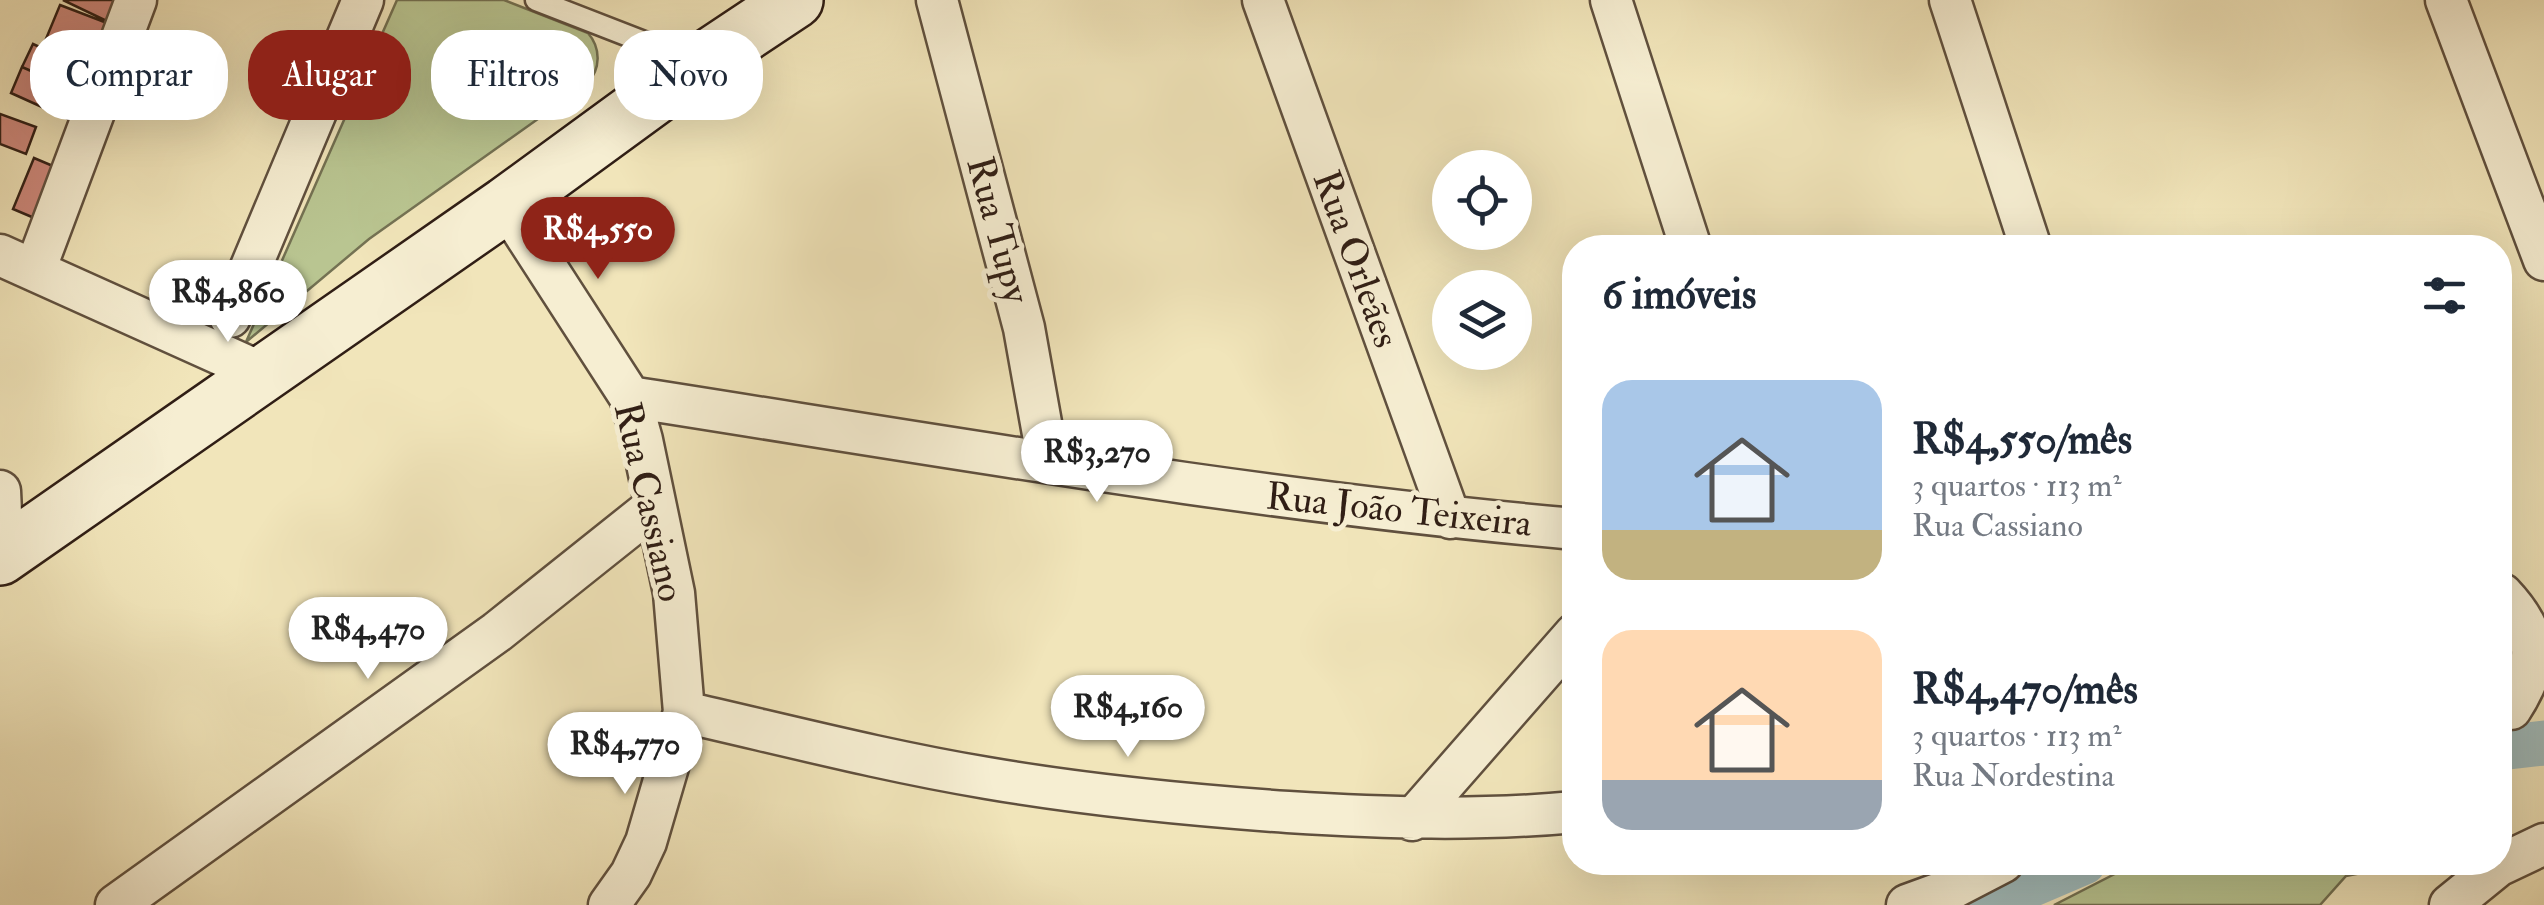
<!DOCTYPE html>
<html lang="pt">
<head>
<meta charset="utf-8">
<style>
	:root { --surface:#fff; --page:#f2f2f3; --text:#1f2937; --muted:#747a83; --accent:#8f2418 }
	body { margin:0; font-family:"IM FELL Double Pica",serif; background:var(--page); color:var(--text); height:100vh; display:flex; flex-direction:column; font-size:38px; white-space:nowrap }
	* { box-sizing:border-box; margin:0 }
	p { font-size:32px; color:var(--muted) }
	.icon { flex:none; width:55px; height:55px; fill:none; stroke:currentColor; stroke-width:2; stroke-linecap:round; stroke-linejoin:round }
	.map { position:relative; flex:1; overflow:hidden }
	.side { position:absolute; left:1562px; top:235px; width:950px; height:640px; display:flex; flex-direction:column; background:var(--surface); border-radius:40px; box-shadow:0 10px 40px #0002 }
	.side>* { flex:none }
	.guide { position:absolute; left:30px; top:30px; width:950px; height:90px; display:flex; gap:20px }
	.tools { position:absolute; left:1432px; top:150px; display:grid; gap:20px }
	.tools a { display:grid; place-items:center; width:100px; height:100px; border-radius:50%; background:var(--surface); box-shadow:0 10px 40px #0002; font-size:50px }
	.price { position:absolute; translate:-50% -85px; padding:0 22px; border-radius:35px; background:#fff; color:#222; font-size:32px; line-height:65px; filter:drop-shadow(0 2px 5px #0008) }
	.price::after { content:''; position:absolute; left:50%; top:60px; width:30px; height:22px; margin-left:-15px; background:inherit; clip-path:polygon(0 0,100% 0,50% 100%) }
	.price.active { background:var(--accent); color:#fff }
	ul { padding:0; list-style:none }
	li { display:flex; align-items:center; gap:30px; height:250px; padding:0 40px }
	li span { display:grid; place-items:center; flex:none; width:280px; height:200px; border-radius:30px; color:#555 }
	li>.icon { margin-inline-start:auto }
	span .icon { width:120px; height:120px; fill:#fffc; stroke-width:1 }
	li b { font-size:42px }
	h2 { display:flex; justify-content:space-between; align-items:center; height:120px; padding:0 40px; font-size:42px }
	.pill { padding:0 35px; border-radius:40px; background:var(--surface); box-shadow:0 10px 40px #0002; font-size:35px; line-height:90px }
	.pill.active { background:var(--accent); color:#fff }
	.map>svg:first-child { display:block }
	.green { fill:#b9c591; stroke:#747253; stroke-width:2.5 }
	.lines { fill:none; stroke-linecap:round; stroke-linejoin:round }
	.canal { stroke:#a1bcbc; stroke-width:45 }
	.building { fill:#ce887c; stroke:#301e15; stroke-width:2.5 }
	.lane-casing { stroke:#60503e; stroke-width:25 }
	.street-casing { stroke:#60503e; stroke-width:45 }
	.secondary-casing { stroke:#301e15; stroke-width:60 }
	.lane { stroke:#f6eed2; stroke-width:20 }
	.street { stroke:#f6eed2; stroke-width:40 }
	.secondary { stroke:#f6eed2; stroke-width:55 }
	.labels { text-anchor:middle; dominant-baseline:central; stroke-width:10; stroke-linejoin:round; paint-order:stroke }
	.street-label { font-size:38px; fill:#301e15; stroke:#f6eed2 }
</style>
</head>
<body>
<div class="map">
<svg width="2544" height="905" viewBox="0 0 2544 905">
	<rect width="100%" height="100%" fill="#f1e5ba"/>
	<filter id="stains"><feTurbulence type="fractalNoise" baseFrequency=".002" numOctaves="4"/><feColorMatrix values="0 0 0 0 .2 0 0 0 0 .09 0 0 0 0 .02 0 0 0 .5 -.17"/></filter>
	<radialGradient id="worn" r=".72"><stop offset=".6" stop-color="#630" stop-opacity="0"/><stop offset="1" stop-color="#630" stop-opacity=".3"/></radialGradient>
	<path class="green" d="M397,0H504L588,33C601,48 601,69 587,84L369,239L246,342Z
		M2136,863V862L2394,863L2393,867L2346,876L2320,905H2054Z"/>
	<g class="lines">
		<path class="canal" d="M2500,748L2544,743
			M1984,905L2084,862"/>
	</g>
	<path class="building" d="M63,0H126L115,25Z
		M60,5L107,23L90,65L43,46Z
		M33,44L95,72L84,94L22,67Z
		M22,67L84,94L73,121L11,93Z
		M0,114L36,127L26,154L0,144Z
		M34,158L60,169L39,220L13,209Z"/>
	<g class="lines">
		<g class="lane-casing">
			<path id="lane" d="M536,0L693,61"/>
		</g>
		<g class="street-casing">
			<path id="street" d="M937,0L1024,328L1048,462
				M1263,0L1450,518
				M1611,0L1691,248
				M1950,0L2031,248
				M2446,0L2544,260
				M506,205L630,397L642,440L674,593L684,712L646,842L631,874L609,905
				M0,255L262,373
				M35,270L136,0
				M230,317L363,0
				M630,397C944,446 1258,501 1575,529
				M0,491L3,555
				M2502,594C2540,634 2541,663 2511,709
				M684,712C785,735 885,761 987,778C1086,795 1188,805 1288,812C1385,818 1478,821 1575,812
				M1412,820L1575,634
				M116,905L497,632L655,506
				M1907,905L1951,889L2003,862
				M2450,905L2498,866L2544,844"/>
		</g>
		<g class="secondary-casing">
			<path id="secondary" d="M0,557L506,205L699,64L795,0"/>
		</g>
		<use href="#lane" class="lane"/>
		<use href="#street" class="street"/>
		<use href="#secondary" class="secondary"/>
	</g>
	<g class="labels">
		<g class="street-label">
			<text transform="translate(998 230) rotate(75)">Rua Tupy</text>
			<text transform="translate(1356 259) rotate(70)">Rua Orleães</text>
			<text transform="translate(649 502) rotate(77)">Rua Cassiano</text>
			<text transform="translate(1399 510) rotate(6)">Rua João Teixeira</text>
		</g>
	</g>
	<rect width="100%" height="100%" filter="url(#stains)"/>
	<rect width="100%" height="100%" fill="url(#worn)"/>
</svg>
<div class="tools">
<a><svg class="icon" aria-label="locate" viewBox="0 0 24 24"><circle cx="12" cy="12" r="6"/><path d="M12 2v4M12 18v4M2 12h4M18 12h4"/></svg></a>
<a><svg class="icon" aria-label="layers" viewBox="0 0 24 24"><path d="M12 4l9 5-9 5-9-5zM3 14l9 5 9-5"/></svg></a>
</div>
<b class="price active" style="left:598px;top:282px">R$4,550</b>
<b class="price" style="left:228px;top:345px">R$4,860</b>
<b class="price" style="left:1097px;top:505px">R$3,270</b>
<b class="price" style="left:368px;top:682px">R$4,470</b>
<b class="price" style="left:1128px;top:760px">R$4,160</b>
<b class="price" style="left:625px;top:797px">R$4,770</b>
<div class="guide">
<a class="pill">Comprar</a>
<a class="pill active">Alugar</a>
<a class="pill">Filtros</a>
<a class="pill">Novo</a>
</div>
<section class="side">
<h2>6 imóveis<svg class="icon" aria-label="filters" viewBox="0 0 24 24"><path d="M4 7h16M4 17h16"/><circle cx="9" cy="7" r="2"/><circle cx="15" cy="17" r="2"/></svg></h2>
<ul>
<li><span style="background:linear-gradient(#a9c7e8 75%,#c2b280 0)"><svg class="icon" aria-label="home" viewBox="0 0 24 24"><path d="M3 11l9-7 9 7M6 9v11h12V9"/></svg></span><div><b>R$4,550/mês</b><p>3 quartos · 113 m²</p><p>Rua Cassiano</p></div></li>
<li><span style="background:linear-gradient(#ffd9b3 75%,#9aa5b1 0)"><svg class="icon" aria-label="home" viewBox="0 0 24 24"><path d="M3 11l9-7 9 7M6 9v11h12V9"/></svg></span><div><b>R$4,470/mês</b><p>3 quartos · 113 m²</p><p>Rua Nordestina</p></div></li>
</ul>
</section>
</div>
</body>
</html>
